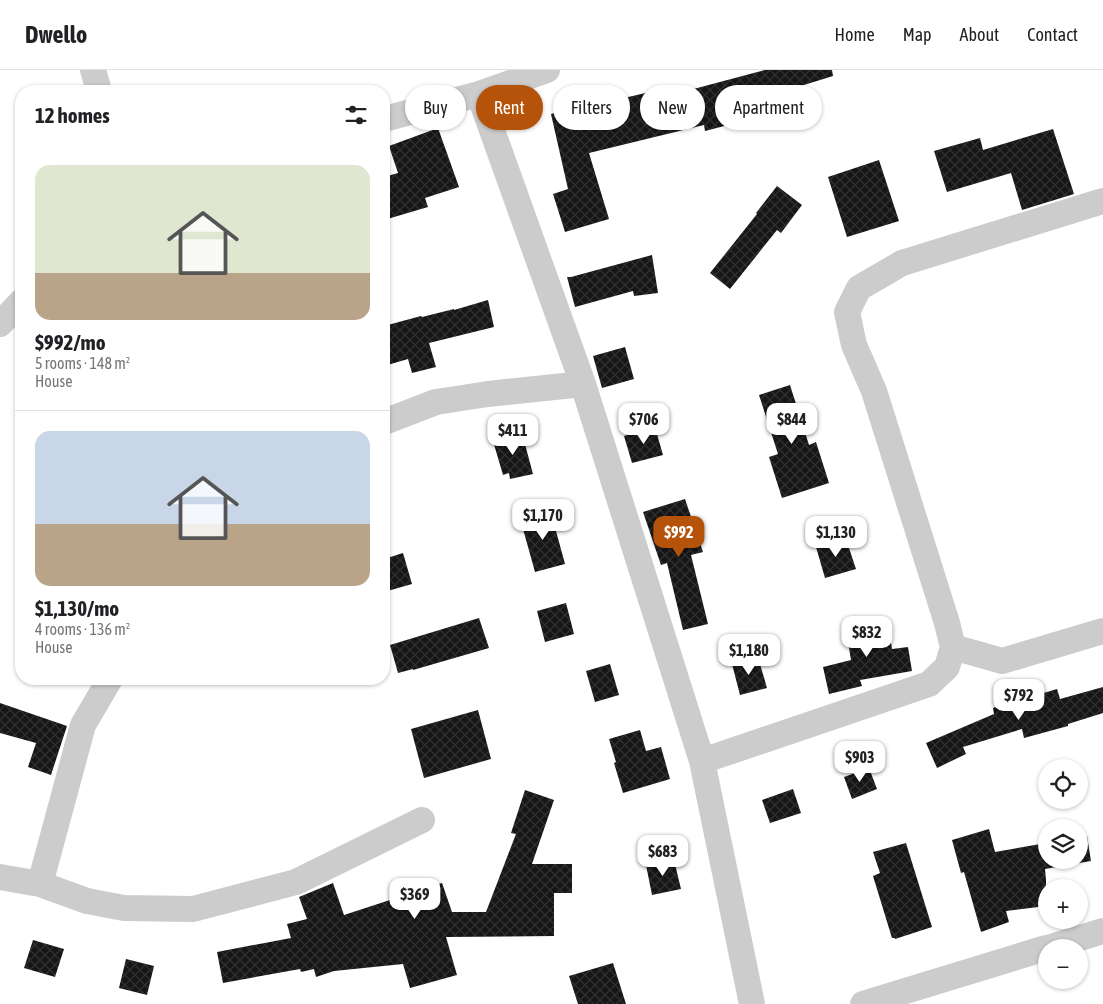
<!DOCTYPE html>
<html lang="en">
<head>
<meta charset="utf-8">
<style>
	:root { --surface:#fff; --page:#f2f2f2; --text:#202124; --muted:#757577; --line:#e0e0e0; --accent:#b45309 }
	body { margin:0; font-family:"Asap Condensed",sans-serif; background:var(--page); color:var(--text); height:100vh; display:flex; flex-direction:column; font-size:19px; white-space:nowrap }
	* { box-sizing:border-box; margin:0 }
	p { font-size:16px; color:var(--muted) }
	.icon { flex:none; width:28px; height:28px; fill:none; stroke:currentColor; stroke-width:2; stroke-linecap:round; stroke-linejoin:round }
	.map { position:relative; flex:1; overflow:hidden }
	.drawer { position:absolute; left:15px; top:15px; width:375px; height:600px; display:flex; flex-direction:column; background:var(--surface); border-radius:20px; box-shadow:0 1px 4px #0004 }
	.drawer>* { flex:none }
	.banner { position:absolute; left:405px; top:15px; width:475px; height:45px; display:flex; gap:10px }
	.controls { position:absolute; left:1038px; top:689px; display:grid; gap:10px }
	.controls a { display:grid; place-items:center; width:50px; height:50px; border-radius:50%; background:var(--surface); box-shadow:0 1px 4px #0004; font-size:25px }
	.price { position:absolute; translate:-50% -42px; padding:0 11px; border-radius:10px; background:#fff; color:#222; font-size:16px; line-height:32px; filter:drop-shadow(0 1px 2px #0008) }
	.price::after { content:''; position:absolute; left:50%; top:30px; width:15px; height:11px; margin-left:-8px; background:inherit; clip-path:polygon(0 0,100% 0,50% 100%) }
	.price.selected { background:var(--accent); color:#fff }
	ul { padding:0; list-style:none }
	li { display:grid; align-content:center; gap:10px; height:265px; padding:0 20px }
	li+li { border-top:1px solid var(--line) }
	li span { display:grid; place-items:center; height:155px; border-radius:15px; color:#555 }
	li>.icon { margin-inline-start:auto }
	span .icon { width:90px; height:90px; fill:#fffc; stroke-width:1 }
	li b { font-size:21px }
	h2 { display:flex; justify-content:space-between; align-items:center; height:60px; padding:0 20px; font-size:21px }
	.tag { padding:0 18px; border-radius:22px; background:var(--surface); box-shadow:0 1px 4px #0004; font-size:18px; line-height:45px }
	.tag.selected { background:var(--accent); color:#fff }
	header { display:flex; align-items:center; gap:30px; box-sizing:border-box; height:70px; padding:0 25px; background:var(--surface); border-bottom:1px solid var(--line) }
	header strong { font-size:24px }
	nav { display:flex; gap:28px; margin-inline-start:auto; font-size:18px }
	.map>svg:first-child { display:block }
	.building { fill:url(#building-cross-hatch) }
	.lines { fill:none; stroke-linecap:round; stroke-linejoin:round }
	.minor { stroke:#ccc; stroke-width:26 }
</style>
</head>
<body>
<header>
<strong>Dwello</strong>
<nav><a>Home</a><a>Map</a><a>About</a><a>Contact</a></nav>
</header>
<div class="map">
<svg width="1103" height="934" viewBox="0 0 1103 934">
	<defs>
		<pattern id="building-cross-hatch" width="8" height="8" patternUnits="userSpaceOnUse" patternTransform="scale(1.25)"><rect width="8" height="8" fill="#161616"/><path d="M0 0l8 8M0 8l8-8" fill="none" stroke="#303030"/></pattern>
	</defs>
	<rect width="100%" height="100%" fill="#fff"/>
	<path class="building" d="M765,0H832L833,6L762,28L767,45L705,61L704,55L589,83L609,149L565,162L553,124L568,119L551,44L577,37V39L654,21L656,29Z
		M438,58L459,117L425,128L428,137L384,150V107L398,103L389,76Z
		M1053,59L1074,124L1022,140L1011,103L947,122L934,81L980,68L983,80Z
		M879,90L899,151L847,167L828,107Z
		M777,116L802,135L781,163L777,160L730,219L710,203L757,144L756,143Z
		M652,185L658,223L634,226L633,221L575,237L567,207H571Z
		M488,230L494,257L429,273L436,297L412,303L408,289L384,296V256L421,246L422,247L454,239V240Z
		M625,277L634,309L602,318L593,286Z
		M790,315L809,375L816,372L829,413L782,428L769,387L778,384L759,325Z
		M655,357L663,385L632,393L624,366Z
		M522,363L533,404L510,409L509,403L503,405L493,371Z
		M685,429L703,482L691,485L708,554L683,560L667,493L661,495L643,442Z
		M550,439L565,494L535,502L523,459H524L521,448Z
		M846,469L856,499L825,508L816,477Z
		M403,483L412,514L384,522V489Z
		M566,533L574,564L545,572L537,541Z
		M479,548L489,578L413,600V599L398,603L390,575Z
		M887,549L892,579L908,577L912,601L860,610L862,616L829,624L823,597L851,590L846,560L858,558Z
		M758,587L767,618L740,625L732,594Z
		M610,594L619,625L595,632L586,601Z
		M1103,617V643L1068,654V656L1024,668L1022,659L963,677L966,684L937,698L926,673L994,644L993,638L1057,619L1060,629Z
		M0,633L67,656L51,705L28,697L36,673L0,663Z
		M478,640L491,689L424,708L411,659Z
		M640,660L646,681L661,677L670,709L623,723L614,693L616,692L609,669Z
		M869,698L877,719L852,729L844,707Z
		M793,719L801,743L770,753L762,730Z
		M525,720L554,730L532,794H572V823H554V866L446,867L457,905L410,918L403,894L334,901L316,907L314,899L301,902L300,899L223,913L217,882L291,868L287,854L307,849L299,827L333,813L344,845L442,813L452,842H486L516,764L511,763Z
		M989,759L995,782L1046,773V790H1079V768L1087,766L1091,791L1045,799L1046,810V836L1006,841L1009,852L981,862L964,802L961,803L952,770Z
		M906,773L932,857L895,869V868H892L873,806L880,803L873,782Z
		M674,790L681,819L652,825L646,795Z
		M33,870L64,879L55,907L24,898Z
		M126,889L154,896L147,925L119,918Z
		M613,893L626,934H578L569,906Z"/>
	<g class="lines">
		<path class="minor" d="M93,0L99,21
			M479,24L583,314L702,691L752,934
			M384,49L479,24L547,0
			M0,254L21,232
			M384,352L436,332L488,324L583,314
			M953,577L1002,591L1103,561
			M702,691L929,614L947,597L953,577L947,553L874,321L854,275L847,242L859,218L902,193L1103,131
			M0,807L40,814L87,831L124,838L193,839L296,812L422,750
			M40,814L83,655L110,609
			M1048,878L1103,861
			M863,934L1046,878"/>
	</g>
</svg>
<div class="controls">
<a><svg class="icon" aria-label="locate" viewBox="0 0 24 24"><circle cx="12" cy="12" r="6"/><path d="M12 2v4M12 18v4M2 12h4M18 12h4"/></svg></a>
<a><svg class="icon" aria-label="layers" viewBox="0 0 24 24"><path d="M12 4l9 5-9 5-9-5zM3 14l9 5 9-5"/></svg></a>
<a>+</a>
<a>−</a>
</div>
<b class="price" style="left:644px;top:375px">$706</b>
<b class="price" style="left:792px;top:375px">$844</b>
<b class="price" style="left:513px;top:386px">$411</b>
<b class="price" style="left:543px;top:471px">$1,170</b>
<b class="price selected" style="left:679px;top:488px">$992</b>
<b class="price" style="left:836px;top:488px">$1,130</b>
<b class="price" style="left:867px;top:588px">$832</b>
<b class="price" style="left:749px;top:606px">$1,180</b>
<b class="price" style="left:1019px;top:651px">$792</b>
<b class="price" style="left:860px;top:713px">$903</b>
<b class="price" style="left:663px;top:807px">$683</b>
<b class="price" style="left:415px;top:850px">$369</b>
<div class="banner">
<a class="tag">Buy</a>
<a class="tag selected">Rent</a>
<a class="tag">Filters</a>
<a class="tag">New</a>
<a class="tag">Apartment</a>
</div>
<section class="drawer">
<h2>12 homes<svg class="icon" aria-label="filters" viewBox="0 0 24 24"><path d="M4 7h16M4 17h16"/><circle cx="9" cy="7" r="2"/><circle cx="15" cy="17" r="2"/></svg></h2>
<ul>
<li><span style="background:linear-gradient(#dfe7d0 70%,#b9a48a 0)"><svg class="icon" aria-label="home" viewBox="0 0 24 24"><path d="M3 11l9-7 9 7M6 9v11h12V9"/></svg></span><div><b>$992/mo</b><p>5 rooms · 148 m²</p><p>House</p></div></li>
<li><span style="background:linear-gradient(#c9d6e8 60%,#b9a48a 0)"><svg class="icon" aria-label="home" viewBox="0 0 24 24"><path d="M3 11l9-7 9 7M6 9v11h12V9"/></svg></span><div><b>$1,130/mo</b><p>4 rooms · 136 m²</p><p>House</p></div></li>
</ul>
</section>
</div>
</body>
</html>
